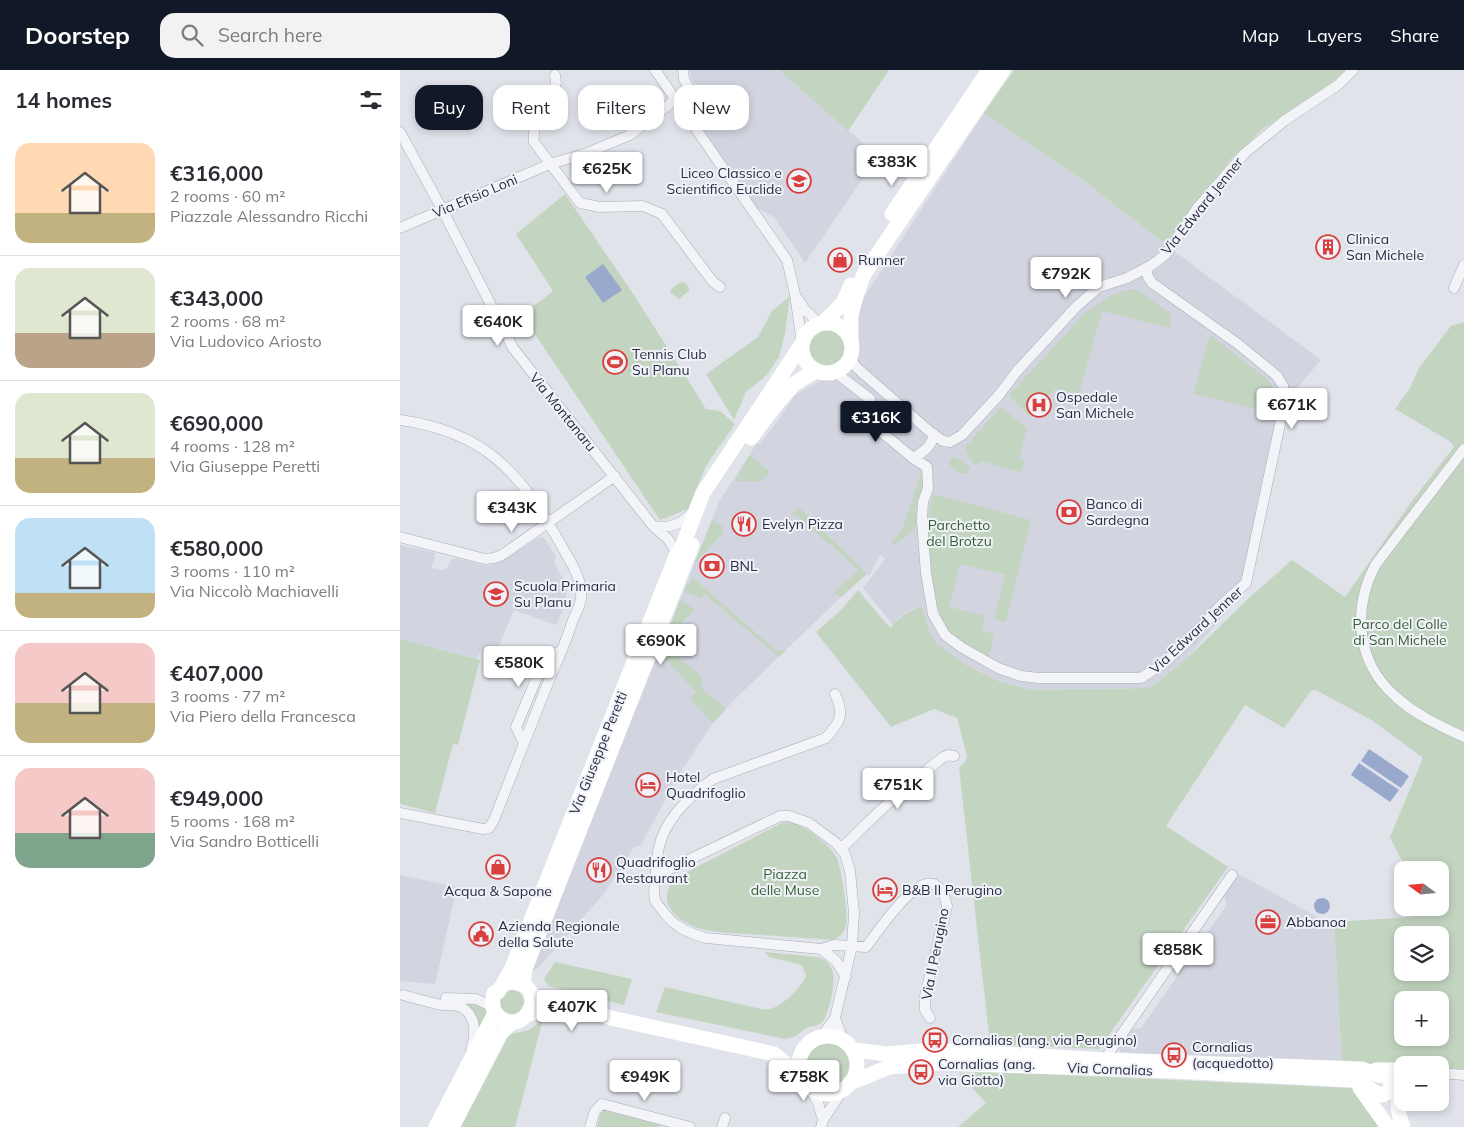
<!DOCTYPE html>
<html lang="en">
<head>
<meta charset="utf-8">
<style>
	:root { --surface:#fff; --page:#f2f2f3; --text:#2b2b33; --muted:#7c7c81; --line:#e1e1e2; --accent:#111827 }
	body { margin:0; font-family:Mulish,sans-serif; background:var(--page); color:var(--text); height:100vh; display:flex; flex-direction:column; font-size:19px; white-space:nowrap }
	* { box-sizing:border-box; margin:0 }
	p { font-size:16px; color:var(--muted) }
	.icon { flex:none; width:28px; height:28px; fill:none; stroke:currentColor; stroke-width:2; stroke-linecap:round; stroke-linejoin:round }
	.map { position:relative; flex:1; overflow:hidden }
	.details { display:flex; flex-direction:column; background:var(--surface); width:400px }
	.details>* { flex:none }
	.banner { position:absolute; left:15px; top:15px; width:475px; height:45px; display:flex; gap:10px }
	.needle { width:32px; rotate:286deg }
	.fabs { position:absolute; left:994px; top:791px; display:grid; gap:10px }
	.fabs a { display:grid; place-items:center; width:55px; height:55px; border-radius:10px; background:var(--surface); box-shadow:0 2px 8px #0003; font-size:25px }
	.price { position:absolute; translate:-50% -42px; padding:0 11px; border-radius:5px; background:#fff; color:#222; font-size:16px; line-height:32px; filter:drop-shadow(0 1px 2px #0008) }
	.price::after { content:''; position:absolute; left:50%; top:30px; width:15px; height:11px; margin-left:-8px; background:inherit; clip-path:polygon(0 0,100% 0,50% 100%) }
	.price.on { background:var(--accent); color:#fff }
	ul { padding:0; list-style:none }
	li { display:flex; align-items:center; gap:15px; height:125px; padding:0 15px }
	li+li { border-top:1px solid var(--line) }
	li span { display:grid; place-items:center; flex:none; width:140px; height:100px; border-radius:15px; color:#555 }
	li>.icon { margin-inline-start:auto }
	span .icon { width:60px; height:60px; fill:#fffc; stroke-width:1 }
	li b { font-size:21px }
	h2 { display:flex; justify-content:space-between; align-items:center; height:60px; padding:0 15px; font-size:21px }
	.tag { padding:0 18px; border-radius:15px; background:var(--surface); box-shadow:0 2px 8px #0003; font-size:18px; line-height:45px }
	.tag.on { background:var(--accent); color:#fff }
	header { display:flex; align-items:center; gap:30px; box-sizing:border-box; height:70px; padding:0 25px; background:var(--accent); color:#fff }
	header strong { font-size:24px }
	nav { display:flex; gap:28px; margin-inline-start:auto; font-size:18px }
	.search { width:350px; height:45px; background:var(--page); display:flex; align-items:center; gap:12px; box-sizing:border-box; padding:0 18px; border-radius:15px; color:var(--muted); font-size:19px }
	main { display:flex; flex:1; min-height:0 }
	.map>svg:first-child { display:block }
	.built { fill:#d2d5df }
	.green { fill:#c3d5c1; fill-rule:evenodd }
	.water { fill:#99a9cd }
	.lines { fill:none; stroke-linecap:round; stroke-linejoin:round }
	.street-casing { stroke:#a9acb8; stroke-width:11 }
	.street { stroke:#f3f4f8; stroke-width:10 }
	.secondary { stroke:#fff; stroke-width:15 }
	.labels { text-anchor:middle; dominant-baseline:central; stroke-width:4; stroke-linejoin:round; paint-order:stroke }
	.poi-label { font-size:14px; fill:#282d43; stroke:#f0f2f8; text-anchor:start }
	.street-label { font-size:14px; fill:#282d43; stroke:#f0f2f8 }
	.park-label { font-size:14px; fill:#356034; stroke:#f0f2f8 }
</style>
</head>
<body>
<header>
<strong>Doorstep</strong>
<div class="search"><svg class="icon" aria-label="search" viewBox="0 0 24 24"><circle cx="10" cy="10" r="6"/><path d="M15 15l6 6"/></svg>Search here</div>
<nav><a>Map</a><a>Layers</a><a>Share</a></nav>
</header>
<main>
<section class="details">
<h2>14 homes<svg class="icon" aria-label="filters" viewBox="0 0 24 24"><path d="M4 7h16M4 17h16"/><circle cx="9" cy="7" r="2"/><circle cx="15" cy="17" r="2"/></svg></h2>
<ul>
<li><span style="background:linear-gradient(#ffd9b3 70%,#c2b280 0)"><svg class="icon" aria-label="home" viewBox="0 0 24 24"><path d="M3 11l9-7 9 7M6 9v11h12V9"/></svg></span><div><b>€316,000</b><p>2 rooms · 60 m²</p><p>Piazzale Alessandro Ricchi</p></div></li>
<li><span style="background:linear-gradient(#dfe7d0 65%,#b9a48a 0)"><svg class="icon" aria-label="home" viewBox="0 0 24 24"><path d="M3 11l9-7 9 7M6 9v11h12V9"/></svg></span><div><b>€343,000</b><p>2 rooms · 68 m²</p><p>Via Ludovico Ariosto</p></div></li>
<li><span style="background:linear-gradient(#dfe7d0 65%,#c2b280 0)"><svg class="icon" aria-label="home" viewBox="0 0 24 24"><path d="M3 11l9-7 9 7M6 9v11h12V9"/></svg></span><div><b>€690,000</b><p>4 rooms · 128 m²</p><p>Via Giuseppe Peretti</p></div></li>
<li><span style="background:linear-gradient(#bfe0f5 75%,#c2b280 0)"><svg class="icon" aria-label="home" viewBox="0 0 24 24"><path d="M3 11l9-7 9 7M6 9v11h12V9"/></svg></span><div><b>€580,000</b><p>3 rooms · 110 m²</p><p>Via Niccolò Machiavelli</p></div></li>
<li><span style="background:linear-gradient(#f6c9c9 60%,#c2b280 0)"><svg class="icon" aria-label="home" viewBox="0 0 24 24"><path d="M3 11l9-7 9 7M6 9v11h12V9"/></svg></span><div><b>€407,000</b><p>3 rooms · 77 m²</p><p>Via Piero della Francesca</p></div></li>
<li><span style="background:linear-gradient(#f6c9c9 65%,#7fa58c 0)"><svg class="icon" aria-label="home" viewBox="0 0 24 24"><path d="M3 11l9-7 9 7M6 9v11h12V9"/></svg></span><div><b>€949,000</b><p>5 rooms · 168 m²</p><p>Via Sandro Botticelli</p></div></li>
</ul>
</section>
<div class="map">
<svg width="1064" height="1057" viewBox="0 0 1064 1057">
	<rect width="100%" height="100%" fill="#e0e3ea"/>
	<path class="built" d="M290,0H379L478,86L405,193L374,147L355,137L299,53L301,26L291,8Z
		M584,43L684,111L774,181L921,290L892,324L851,511L846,519L786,589L750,618L632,620L598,611L566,595L543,579L530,563L522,535L503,544L493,555L463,518L485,489L480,485L469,506L466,504L441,527L333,631L313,653L277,708L241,775L234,777L203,825L137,899L131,901L320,430L357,373L359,374L374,356L395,325L441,299L446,294L452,281L453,250L466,224Z
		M140,467L144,468L156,487L154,493L166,514L167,520L164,538L156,555L114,540L95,585L80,581L77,589L0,569V475L36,483L31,498L43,500L48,497L51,490L56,488L87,496L95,494Z
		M839,804L926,852H934L942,993L783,985L784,974L771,973L770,985L720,982L719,977L732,959L741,958L826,836L827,834L824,826Z
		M0,805L57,817L35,914L0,911Z"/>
	<path class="green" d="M379,0H489L448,61Z
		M614,0H945L931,13L864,58L832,88L765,174L684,111L584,43Z
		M165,124L236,228L306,339L320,341L335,354L306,396L288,439L260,450L122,245L153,221L116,164Z
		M281,212L286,213L290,220L279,229L270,222L272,218Z
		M731,219L741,222L772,245L769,258L702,241L679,324L656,319L628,345L609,325L684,244L711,225Z
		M390,226L385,264L379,287L367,305L346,322L334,350L306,304L358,267L372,241Z
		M1064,252V999L1040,998V995L1002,996L942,993L934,852L1012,847V838H1040V800H1009L1001,789L990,767L1023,688L973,651L916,620L911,621L884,658L845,635L766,756L828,797L699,979L583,974L589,965L559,698L565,692L567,686L557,648L534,639L491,657L416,562L442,539L458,520L490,558L503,545L522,535L530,563L538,574L566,595L598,611L632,620L750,618L786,589L850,527L892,490L945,527L1012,431L1054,377L1051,372L995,339L1010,318L1019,298L1051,256ZM1002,865H1040V902H1002ZM1002,930H1040V968H1002Z
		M408 278a19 19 0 1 1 38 0a19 19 0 1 1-38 0Z
		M810,265L866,308L875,321L878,341L872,343L793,324Z
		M601,337L627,358L619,389L625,390L621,402L580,391L578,396C570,392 567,386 565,377Z
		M350,385L370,402L361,412L335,411Z
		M555,387L570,397L567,404C559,404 552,401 549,393L552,388Z
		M522,399L525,404L526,409L516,441V458L495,475L491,472L502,460Z
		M533,424L631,450L606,552L594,549L605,505L560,494L549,537L585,546L582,561L594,564L589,586C575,582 556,572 547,559C534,540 527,479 528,454C528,444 530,434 533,424Z
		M399,437L467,504L441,527L433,522L459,500L396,445H392Z
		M312,450L323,457V463L294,494Z
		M292,507L377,581L387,579L379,587L303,523V529L284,522L287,514H290Z
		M280,530L295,539L273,562H268Z
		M0,569L80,590L58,675L53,674L35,743L0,734Z
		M264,569L274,582L300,606L302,608L301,617L326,639L313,653L290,629L296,622L259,582Z
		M381,753C385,752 389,752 392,753C406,756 431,776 437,788C441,797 449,848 446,856C444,863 440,867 434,870C405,868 377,866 348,864C331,863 311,863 295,857C271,847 256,829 276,808Z
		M365,882L417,887C439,892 434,916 430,933C428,940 426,949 420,954C417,956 412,956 409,957C398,962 400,967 385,969L256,942L265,917L361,939C365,940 369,940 373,938C383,935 404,915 406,905L402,896L398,894L369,887Z
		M155,892L232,909L224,935L148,916L144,909Z
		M100 932a12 12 0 1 1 24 0a12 12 0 1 1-24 0Z
		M64,934L80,936L86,940L87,945L78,964Z
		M143,949L115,1057H61L108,967L111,964L129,960Z
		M403 994a25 25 0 1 1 50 0a25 25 0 1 1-50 0Z
		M597,1002L950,1018L953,1019L979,1057H558L586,1033L559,1003Z
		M202,1039L261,1055L260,1057H197Z"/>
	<path class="water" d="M203,194L222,220L203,233L185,207Z
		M969,679L1009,706L1001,718L961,691Z
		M959,693L999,720L990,732L951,705Z
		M914 836a8 8 0 1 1 16 0a8 8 0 1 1-16 0Z"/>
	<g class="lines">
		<g class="street-casing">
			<path id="street" d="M255,0L387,190L395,224L402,274
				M283,0L284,9L295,31L290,48
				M155,5L156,13L154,19C146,35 131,54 134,72L180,133L200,137L243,136L262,144L313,212L320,217
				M0,62L43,141L113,278L253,456L268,469L277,484
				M0,158L150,94L187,83L230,65L276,29
				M1054,218L1064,195
				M398,229L405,240L420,254
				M450,288L457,298L529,361L543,371L550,372L562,365L599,325L617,301L676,237L699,217L727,208L752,195L766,184L798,137L845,83L884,51L938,15L953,0
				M435,302L470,329L467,341L469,352L513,388L527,397L528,418L523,432L522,451L526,503L533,544L545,565L561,577L598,598L621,606L639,608H741L764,593L789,570L819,537L846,513L885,331L883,316L877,306L838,274L752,213L748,207L746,199
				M0,350C85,362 119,401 160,473C169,490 183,508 181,529C180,536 176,543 173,550C168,565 162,581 155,596C134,647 114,699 94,750L89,758L83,759L0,743
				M1064,379L976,494C952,538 956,592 995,626C1014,644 1040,656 1064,667
				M513,388C523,383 532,375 534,364
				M253,456C271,459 282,454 293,441
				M0,467L85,489L94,488L102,485L215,406
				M435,624C445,645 440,652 426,668L313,709C291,725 265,749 259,777C257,784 257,792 256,800C255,808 253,822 255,830C256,833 260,837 262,840C273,856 288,863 306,868L421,879L434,875L466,877C481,858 534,774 547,836L525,926V940L530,948
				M124,673L116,657L145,588L161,581
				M441,779C473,746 506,716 542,688L548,685L554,686
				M255,806L380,746H389L409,753L436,773L445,784L450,801L454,843L452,876L435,948L422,966
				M421,879L436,891L446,907
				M3,925C15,928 26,932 37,934C44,936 51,934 57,936C76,941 77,963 71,979
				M46,928L76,929L93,937
				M435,948L443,970
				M704,990L832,805
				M1040,1003L1064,1005
				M409,1018L418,1033L423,1050
				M190,1057L195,1041L202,1034L290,1057
				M322,1057L325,1048
				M421,1057L423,1050L444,1018"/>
		</g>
		<use href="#street" class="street"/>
		<path class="secondary" d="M492,144L589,0
			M402 278a25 25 0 1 1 50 0a25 25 0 1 1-50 0Z
			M423,253L443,233L451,215
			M451,273V245L456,226L464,204L603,0
			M351,368L373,338L394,314L415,301
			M110,912C154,913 123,973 97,945C91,939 92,931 94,923L98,922L103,914Z
			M103,914L112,898L277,484L282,477L303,423L402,274
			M123,914L125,899L292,475
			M131,925L158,935L197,943L211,948L374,984L400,1005
			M129,944L140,941L168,946
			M399 995a29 29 0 1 1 58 0a29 29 0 1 1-58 0Z
			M976,1000H1002
			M450,1013L489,997L542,993L773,1001L953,1010C965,1013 972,1023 982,1025L990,1021L992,1015L987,1006L978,1005L962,999L704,990L559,981H520L487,984L453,980
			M960,1018L988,1057
			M1002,1020C996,1034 998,1043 1003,1057
			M36,1057L95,943
			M52,1057L100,964L112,952"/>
	</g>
	<defs>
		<g id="school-ring" transform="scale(1.25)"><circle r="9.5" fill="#f0f2f8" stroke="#d83f3d" stroke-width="1.5"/><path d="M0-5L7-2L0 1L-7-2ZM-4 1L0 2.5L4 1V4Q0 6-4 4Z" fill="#d83f3d"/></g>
		<g id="building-ring" transform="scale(1.25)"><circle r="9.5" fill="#f0f2f8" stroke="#d83f3d" stroke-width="1.5"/><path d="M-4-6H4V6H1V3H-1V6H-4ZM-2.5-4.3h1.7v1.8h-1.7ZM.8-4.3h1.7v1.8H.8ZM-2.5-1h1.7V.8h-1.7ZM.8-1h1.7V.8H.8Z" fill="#d83f3d"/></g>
		<g id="shop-ring" transform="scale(1.25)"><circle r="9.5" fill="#f0f2f8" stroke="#d83f3d" stroke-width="1.5"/><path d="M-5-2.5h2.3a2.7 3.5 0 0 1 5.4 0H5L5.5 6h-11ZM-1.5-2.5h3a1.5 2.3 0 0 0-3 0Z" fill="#d83f3d"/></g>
		<g id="stadium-ring" transform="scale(1.25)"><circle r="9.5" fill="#f0f2f8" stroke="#d83f3d" stroke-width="1.5"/><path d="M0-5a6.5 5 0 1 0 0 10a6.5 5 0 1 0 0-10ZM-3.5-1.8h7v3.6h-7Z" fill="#d83f3d"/></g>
		<g id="hospital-ring" transform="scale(1.25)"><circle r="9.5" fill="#f0f2f8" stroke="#d83f3d" stroke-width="1.5"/><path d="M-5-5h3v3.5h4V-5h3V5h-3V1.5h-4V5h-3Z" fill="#d83f3d"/></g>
		<g id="bank-ring" transform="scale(1.25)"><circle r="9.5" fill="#f0f2f8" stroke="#d83f3d" stroke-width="1.5"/><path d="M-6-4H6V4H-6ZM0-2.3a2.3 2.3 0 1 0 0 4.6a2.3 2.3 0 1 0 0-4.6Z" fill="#d83f3d"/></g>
		<g id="restaurant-ring" transform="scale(1.25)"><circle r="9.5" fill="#f0f2f8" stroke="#d83f3d" stroke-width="1.5"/><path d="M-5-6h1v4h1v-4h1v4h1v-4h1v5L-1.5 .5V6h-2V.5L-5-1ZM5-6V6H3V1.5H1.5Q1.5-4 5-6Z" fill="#d83f3d"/></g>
		<g id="hotel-ring" transform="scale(1.25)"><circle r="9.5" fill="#f0f2f8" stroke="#d83f3d" stroke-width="1.5"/><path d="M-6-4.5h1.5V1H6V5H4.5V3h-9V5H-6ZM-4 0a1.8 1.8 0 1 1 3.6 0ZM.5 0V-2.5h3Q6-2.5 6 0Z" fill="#d83f3d"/></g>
		<g id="office-ring" transform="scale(1.25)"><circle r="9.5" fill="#f0f2f8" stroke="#d83f3d" stroke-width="1.5"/><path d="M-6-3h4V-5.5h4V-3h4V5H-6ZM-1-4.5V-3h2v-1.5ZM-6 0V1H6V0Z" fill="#d83f3d"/></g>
		<g id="civic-ring" transform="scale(1.25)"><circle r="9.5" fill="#f0f2f8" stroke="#d83f3d" stroke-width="1.5"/><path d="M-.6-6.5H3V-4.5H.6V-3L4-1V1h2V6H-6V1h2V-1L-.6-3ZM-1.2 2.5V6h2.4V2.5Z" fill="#d83f3d"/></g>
		<g id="bus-ring" transform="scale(1.25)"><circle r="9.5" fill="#f0f2f8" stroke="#d83f3d" stroke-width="1.5"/><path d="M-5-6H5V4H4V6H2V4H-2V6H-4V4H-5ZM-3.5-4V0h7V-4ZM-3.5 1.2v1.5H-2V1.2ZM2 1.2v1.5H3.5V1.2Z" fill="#d83f3d"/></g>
	</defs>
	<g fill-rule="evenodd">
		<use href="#school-ring" x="399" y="111"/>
		<use href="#building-ring" x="928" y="177"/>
		<use href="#shop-ring" x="440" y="190"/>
		<use href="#stadium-ring" x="215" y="292"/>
		<use href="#hospital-ring" x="639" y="335"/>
		<use href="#bank-ring" x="669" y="442"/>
		<use href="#restaurant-ring" x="344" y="454"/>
		<use href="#bank-ring" x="312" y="496"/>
		<use href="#school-ring" x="96" y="524"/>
		<use href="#hotel-ring" x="248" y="715"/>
		<use href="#shop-ring" x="98" y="797"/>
		<use href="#restaurant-ring" x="199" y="800"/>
		<use href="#hotel-ring" x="485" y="820"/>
		<use href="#office-ring" x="868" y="852"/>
		<use href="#civic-ring" x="81" y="864"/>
		<use href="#bus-ring" x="535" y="970"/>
		<use href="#bus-ring" x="774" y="985"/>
		<use href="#bus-ring" x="521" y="1002"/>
	</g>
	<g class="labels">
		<g class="poi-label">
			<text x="382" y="103" text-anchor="end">Liceo Classico e<tspan x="382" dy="16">Scientifico Euclide</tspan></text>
			<text x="946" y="169">Clinica<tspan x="946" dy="16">San Michele</tspan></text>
			<text x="458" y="190">Runner</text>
			<text x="232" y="284">Tennis Club<tspan x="232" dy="16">Su Planu</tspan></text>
			<text x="656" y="327">Ospedale<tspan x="656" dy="16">San Michele</tspan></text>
			<text x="686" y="434">Banco di<tspan x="686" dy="16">Sardegna</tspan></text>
			<text x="362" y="454">Evelyn Pizza</text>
			<text x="330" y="496">BNL</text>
			<text x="114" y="516">Scuola Primaria<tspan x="114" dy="16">Su Planu</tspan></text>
			<text x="266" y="707">Hotel<tspan x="266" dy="16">Quadrifoglio</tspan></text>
			<text x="216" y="792">Quadrifoglio<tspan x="216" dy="16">Restaurant</tspan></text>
			<text x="502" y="820">B&amp;B Il Perugino</text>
			<text x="98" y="821" text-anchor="middle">Acqua &amp; Sapone</text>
			<text x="886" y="852">Abbanoa</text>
			<text x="98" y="856">Azienda Regionale<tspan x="98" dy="16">della Salute</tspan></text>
			<text x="552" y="970">Cornalias (ang. via Perugino)</text>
			<text x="792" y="977">Cornalias<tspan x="792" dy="16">(acquedotto)</tspan></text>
			<text x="538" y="994">Cornalias (ang.<tspan x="538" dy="16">via Giotto)</tspan></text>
		</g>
		<g class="street-label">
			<text transform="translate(75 126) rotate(-23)">Via Efisio Loni</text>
			<text transform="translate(802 136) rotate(-51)">Via Edward Jenner</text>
			<text transform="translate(163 342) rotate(51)">Via Montanaru</text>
			<text transform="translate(796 560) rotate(-43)">Via Edward Jenner</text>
			<text transform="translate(198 683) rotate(-68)">Via Giuseppe Peretti</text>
			<text transform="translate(535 884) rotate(-79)">Via Il Perugino</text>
			<text transform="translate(710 999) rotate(2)">Via Cornalias</text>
		</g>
		<g class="park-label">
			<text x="559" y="455">Parchetto<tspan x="559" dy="16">del Brotzu</tspan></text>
			<text x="1000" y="554">Parco del Colle<tspan x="1000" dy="16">di San Michele</tspan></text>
			<text x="385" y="804">Piazza<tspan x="385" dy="16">delle Muse</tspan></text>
		</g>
	</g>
</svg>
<div class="fabs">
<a><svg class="needle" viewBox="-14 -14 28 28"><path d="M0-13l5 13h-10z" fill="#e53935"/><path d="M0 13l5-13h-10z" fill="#7c7c81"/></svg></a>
<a><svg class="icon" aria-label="layers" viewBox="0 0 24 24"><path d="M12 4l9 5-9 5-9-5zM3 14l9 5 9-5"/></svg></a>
<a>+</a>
<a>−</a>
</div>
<b class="price" style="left:492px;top:117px">€383K</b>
<b class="price" style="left:207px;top:124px">€625K</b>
<b class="price" style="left:666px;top:229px">€792K</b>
<b class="price" style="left:98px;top:277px">€640K</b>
<b class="price" style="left:892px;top:360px">€671K</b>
<b class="price on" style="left:476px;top:373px">€316K</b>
<b class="price" style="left:112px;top:463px">€343K</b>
<b class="price" style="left:261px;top:596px">€690K</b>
<b class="price" style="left:119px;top:618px">€580K</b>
<b class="price" style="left:498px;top:740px">€751K</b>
<b class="price" style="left:778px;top:905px">€858K</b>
<b class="price" style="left:172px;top:962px">€407K</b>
<b class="price" style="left:245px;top:1032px">€949K</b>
<b class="price" style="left:404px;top:1032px">€758K</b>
<div class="banner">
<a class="tag on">Buy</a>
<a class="tag">Rent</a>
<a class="tag">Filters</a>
<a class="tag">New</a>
</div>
</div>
</main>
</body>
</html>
